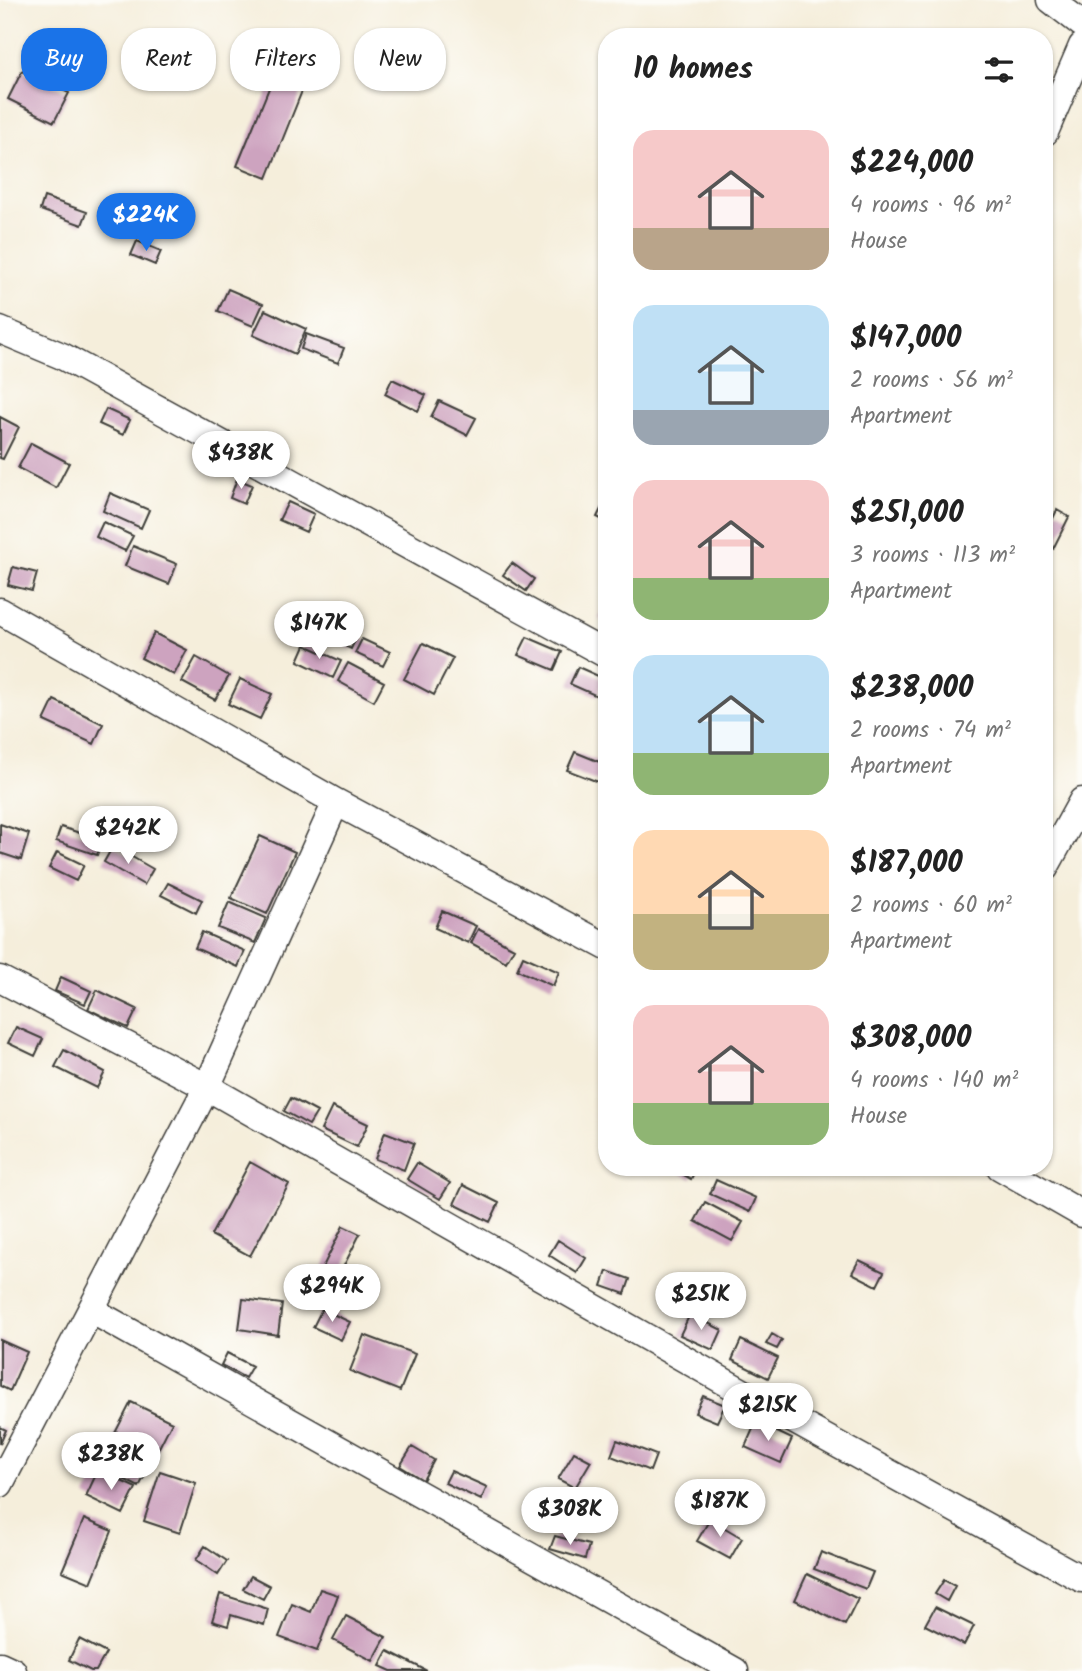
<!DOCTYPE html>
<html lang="en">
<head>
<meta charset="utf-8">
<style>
	:root { --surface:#fff; --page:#f2f2f2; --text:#222; --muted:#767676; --accent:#1a73e8 }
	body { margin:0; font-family:Kalam,sans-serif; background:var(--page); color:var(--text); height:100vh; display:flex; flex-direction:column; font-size:26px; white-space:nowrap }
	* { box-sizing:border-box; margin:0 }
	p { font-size:23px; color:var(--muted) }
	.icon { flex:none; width:38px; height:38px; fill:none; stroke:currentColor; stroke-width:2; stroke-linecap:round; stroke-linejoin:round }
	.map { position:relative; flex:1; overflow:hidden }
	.panel { position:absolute; left:598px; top:28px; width:455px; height:1148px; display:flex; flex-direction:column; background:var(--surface); border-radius:28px; box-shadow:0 2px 5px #0004 }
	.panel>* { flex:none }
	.banner { position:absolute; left:21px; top:28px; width:472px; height:63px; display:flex; gap:14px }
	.price { position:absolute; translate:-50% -60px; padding:0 16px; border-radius:24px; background:#fff; color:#222; font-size:23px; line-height:46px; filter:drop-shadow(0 2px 4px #0008) }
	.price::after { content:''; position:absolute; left:50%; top:42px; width:21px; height:16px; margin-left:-10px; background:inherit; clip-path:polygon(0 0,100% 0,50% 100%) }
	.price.selected { background:var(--accent); color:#fff }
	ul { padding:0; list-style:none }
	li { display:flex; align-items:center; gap:21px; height:175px; padding:0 35px }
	li span { display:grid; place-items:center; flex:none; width:196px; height:140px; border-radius:21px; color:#555 }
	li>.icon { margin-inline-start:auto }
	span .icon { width:84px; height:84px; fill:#fffc; stroke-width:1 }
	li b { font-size:30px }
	h2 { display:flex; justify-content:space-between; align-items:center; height:84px; padding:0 35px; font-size:30px }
	.pill { padding:0 24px; border-radius:28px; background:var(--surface); box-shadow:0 2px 5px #0004; font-size:24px; line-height:63px }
	.pill.selected { background:var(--accent); color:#fff }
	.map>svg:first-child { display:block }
	.building { fill:#cda3bf }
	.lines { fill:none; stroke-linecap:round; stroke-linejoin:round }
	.street-casing { stroke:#3d3c39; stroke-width:29 }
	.street { stroke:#fff; stroke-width:26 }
</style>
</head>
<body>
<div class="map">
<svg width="1082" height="1671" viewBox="0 0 1082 1671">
	<rect width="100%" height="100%" fill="#fdfcf7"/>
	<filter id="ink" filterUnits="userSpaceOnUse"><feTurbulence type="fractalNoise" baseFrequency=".0143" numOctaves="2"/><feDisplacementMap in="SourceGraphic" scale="14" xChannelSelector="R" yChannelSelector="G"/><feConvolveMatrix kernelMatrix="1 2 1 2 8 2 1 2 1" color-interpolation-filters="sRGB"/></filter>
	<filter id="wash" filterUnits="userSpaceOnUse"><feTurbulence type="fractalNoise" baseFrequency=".00686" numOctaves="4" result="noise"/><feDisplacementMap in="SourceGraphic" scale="28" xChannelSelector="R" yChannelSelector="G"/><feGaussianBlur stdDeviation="1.57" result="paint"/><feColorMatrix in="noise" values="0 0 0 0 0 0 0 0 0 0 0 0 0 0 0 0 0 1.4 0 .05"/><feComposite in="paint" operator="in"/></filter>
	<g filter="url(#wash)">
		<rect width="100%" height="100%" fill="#f5eedb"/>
		<g id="blocks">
			<path class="building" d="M285,49L314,61L267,178L237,166Z
				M22,71L69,93L54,122L8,99Z
				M44,197L87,212L82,225L40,210Z
				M137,241L161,251L155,265L131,255Z
				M228,289L263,304L253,326L218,311Z
				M265,310L306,329L295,354L253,335Z
				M306,334L344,348L338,363L301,349Z
				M392,379L426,395L418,411L385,394Z
				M439,401L476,418L467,435L431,417Z
				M106,409L130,420L123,435L99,424Z
				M0,417L19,427L3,459L0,458Z
				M31,443L69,463L56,488L18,468Z
				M237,479L252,485L244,504L230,498Z
				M110,493L149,510L141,528L103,511Z
				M607,497V522L597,517Z
				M288,502L314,514L306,532L279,520Z
				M1057,510L1069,517L1053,549L1045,545V535Z
				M103,522L133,536L125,551L96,537Z
				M133,546L177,564L169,584L125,566Z
				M512,563L534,579L526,591L503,575Z
				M13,567L37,573L32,591L8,585Z
				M605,603L607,604V621L599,618Z
				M320,619L357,636L351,649L314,632Z
				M154,633L187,650L174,675L141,658Z
				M527,637L562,652L554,670L518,655Z
				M362,639L390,652L383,666L355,653Z
				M423,643L453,658L434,695L404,679Z
				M305,645L341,661L333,678L298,661Z
				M196,657L229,676L215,700L182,682Z
				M348,663L384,682L374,701L338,681Z
				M578,667L605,679L597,696L570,684Z
				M240,679L272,694L260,719L228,704Z
				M54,700L103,724L94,744L44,721Z
				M575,752L607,765L606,785L567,770Z
				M0,824L29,834L21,860L0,853Z
				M61,827L102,840L97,855L56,841Z
				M260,836L295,852L267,914L231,898Z
				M113,846L153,869L144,885L104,862Z
				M57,852L84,865L76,881L49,868Z
				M168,883L202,900L196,913L161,895Z
				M229,902L266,918L255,943L218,928Z
				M442,911L476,926L468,943L435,928Z
				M478,929L514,948L506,962L471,943Z
				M202,932L245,951L238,967L195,948Z
				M523,956L559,972L553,986L517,970Z
				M61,977L91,991L85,1004L55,991Z
				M97,990L137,1009L128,1028L88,1009Z
				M16,1027L43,1039L35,1056L8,1043Z
				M64,1050L105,1072L97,1088L55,1067Z
				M291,1098L317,1112L309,1125L284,1111Z
				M332,1107L368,1124L357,1147L321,1130Z
				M385,1132L414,1143L404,1170L375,1159Z
				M250,1162L289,1184L250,1256L211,1235Z
				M417,1163L450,1183L440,1199L407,1179Z
				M670,1167H697L691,1179Z
				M716,1180L756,1198L750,1212L710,1194Z
				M463,1185L499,1203L490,1222L454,1204Z
				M705,1202L743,1222L732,1241L695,1221Z
				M343,1226L360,1234L329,1295L313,1287Z
				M558,1240L586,1258L577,1273L549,1255Z
				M859,1260L884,1272L877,1286L852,1273Z
				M607,1271L630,1279L625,1294L602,1286Z
				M243,1299L282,1304L278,1335L239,1329Z
				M322,1309L350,1322L341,1340L313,1327Z
				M690,1314L722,1330L713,1350L680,1335Z
				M772,1334L782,1340L777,1349L766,1344Z
				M364,1335L415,1354L400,1391L350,1371Z
				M0,1340L27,1352L10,1391L0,1386Z
				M741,1340L778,1358L768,1378L732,1360Z
				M227,1353L252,1366L245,1378L221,1365Z
				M703,1396L725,1405L717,1422L695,1413Z
				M131,1402L172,1422L139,1487L98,1466Z
				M756,1422L792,1439L781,1463L745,1447Z
				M0,1427L6,1430L0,1444Z
				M617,1440L656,1455L650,1471L611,1456Z
				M412,1447L434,1460L423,1480L400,1466Z
				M574,1452L591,1461L575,1488L558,1479Z
				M98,1470L136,1488L123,1514L86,1496Z
				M160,1471L196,1483L180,1533L144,1521Z
				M451,1471L487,1487L481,1500L445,1483Z
				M84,1519L112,1531L91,1583L62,1571Z
				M710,1519L742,1538L730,1559L697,1541Z
				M555,1536L589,1545L585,1559L550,1549Z
				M205,1546L227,1561L218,1575L196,1560Z
				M821,1552L873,1572L866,1589L814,1569Z
				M807,1574L858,1599L845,1625L795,1600Z
				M251,1576L270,1586L263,1599L243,1589Z
				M944,1580L955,1586L947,1601L935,1594Z
				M320,1589L338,1595L317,1651L279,1637L292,1604L311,1612Z
				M220,1594L268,1609L264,1625L231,1615L228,1626L212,1621Z
				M935,1607L974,1626L964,1645L925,1625Z
				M346,1616L386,1637L373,1661L333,1640Z
				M79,1639L106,1653L96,1671H91L69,1660Z
				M388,1651L427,1671H391L380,1666Z"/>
		</g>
	</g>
	<g filter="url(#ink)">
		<use href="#blocks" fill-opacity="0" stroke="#3d3c39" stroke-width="2"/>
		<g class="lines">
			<g class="street-casing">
				<path id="street" d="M1051,0L1082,24
					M1045,132L1082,46
					M0,330L62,356L607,655
					M0,611L336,802L607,947
					M1045,868L1082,801
					M0,979L207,1087L755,1399L1082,1579
					M1000,1167L1082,1214
					M91,1310L735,1671
					M0,1484L207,1087L336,802
					M0,1665L13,1671"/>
			</g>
			<use href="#street" class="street"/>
		</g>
	</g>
</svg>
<b class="price selected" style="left:146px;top:253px">$224K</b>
<b class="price" style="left:241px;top:491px">$438K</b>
<b class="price" style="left:319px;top:661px">$147K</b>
<b class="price" style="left:128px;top:866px">$242K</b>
<b class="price" style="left:332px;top:1324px">$294K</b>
<b class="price" style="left:701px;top:1332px">$251K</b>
<b class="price" style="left:768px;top:1443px">$215K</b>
<b class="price" style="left:111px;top:1492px">$238K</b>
<b class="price" style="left:720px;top:1539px">$187K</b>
<b class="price" style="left:570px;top:1547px">$308K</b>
<div class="banner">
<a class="pill selected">Buy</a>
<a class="pill">Rent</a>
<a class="pill">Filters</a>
<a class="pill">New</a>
</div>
<section class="panel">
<h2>10 homes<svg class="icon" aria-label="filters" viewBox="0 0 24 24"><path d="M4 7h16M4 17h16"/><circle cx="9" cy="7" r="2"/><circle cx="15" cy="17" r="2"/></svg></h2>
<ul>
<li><span style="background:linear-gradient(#f6c9c9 70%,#b9a48a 0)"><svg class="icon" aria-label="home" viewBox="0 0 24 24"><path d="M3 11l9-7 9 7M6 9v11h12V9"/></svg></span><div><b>$224,000</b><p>4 rooms · 96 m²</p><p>House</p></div></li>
<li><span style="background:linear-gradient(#bfe0f5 75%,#9aa5b1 0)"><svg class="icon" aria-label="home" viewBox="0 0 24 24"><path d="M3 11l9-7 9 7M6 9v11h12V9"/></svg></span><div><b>$147,000</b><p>2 rooms · 56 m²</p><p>Apartment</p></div></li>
<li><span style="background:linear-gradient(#f6c9c9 70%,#8fb573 0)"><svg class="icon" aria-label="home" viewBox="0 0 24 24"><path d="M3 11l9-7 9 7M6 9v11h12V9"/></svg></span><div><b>$251,000</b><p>3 rooms · 113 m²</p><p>Apartment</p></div></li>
<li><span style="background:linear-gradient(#bfe0f5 70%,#8fb573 0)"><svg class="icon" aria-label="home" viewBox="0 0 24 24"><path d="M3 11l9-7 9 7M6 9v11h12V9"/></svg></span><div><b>$238,000</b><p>2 rooms · 74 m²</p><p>Apartment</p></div></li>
<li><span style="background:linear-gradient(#ffd9b3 60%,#c2b280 0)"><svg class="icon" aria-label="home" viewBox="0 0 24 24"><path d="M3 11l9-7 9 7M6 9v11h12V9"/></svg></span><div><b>$187,000</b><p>2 rooms · 60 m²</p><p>Apartment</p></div></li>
<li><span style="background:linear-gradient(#f6c9c9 70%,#8fb573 0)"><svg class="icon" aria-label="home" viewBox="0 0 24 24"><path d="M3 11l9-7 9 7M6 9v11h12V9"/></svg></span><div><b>$308,000</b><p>4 rooms · 140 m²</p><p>House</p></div></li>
</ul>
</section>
</div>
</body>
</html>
